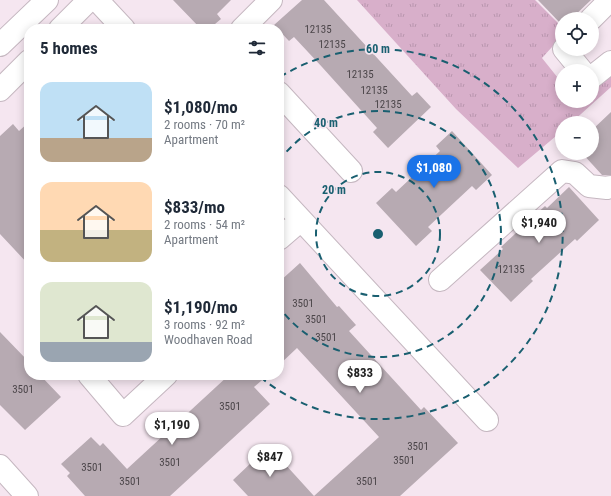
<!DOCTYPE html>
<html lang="en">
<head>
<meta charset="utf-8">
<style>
	:root { --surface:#fff; --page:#f6f6f7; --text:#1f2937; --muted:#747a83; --accent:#1a73e8 }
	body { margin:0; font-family:"Roboto Condensed",sans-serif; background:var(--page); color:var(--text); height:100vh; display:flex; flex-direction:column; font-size:15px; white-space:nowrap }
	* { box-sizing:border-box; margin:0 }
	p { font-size:13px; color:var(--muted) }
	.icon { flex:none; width:22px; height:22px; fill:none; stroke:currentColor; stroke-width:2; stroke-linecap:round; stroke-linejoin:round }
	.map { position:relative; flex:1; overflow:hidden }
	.details { position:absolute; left:24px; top:24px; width:260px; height:356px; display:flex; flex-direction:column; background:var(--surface); border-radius:16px; box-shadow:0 2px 10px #0003 }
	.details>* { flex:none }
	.controls { position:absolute; left:555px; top:12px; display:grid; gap:8px }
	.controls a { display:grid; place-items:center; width:44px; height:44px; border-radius:50%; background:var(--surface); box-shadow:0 2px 10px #0003; font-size:20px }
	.price { position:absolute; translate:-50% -34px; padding:0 9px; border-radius:14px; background:#fff; color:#222; font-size:13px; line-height:26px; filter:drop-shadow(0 1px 2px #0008) }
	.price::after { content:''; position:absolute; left:50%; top:24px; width:12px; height:9px; margin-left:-6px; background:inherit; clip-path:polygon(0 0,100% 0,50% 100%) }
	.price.active { background:var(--accent); color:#fff }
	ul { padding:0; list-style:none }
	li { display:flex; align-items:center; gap:12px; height:100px; padding:0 16px }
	li span { display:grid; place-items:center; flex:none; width:112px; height:80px; border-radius:12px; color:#555 }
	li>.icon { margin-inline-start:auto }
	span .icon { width:48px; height:48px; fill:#fffc; stroke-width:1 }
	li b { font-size:17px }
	h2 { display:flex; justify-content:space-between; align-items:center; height:48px; padding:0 16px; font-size:17px }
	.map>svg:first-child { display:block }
	.grass { fill:url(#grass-tufts) }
	.building { fill:#b7aab2 }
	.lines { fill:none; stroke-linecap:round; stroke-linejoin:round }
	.minor-casing { stroke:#c5b7c0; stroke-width:24 }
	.major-casing { stroke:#c5b7c0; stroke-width:24 }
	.minor { stroke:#fff; stroke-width:22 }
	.major { stroke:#fff; stroke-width:22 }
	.ring { fill:none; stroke:#195f70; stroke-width:2; stroke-dasharray:7 5 }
	.labels { text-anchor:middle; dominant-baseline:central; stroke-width:3.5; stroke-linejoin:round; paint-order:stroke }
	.number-label { font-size:11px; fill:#4c464a }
	.centre { fill:#195f70; stroke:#f5e6f0; stroke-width:2 }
	.ring-label { font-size:12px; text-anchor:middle; font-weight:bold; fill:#195f70; stroke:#f5e6f0; stroke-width:3.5; stroke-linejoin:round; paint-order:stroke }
</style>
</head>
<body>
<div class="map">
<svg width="611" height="496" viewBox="0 0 611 496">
	<defs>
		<pattern id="grass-tufts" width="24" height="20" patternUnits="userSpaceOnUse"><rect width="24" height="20" fill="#d8afca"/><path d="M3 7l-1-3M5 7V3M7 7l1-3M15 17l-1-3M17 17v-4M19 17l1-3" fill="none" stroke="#b996ae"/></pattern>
	</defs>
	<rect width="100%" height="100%" fill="#f5e6f0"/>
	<path class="grass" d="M357,0H535L562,27V36L542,58L562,83V101H592V87L611,71V87L571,123H562V131L518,168L456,109Z"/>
	<path class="building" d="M173,0H231L217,14L221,19L209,29H201Z
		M302,0H324L412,96L417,92L431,107L388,148L373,132L377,128L322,67L294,37L289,41L274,25Z
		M538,0H591L571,19H562V25Z
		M611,112V175H602L582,153H592V130Z
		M29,122V265L0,234V136L13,124L19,131Z
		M452,131L492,175L476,190L472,186L443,213L428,227L432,231L416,246L376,203L392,188L396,192L440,151L436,146Z
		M569,187L599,220L577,241L575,239L531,279L533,281L511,302L480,270L503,249L501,247L516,233L545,206L547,208Z
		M300,263L337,307L339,306L356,325L349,331L421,410L424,407L458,443L400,496H314L379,437L297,348L279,365V282Z
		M0,332L29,362V375H40L61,397L25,430L0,405Z
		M229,375H268L254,387L270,404L170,496H85L67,476L70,473L61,464L91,437L100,446L103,443L127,469Z
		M269,446L284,463L314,496H248L233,480Z"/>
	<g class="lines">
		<g class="minor-casing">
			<path id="minor" d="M97,0L124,29
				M591,19L610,0
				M242,29L271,0
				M564,49L582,71
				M592,77L611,62
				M279,93L351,171
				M279,196L487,420
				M279,239L301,220
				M440,280L562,171L575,173L589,186L607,188L611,187
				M89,375L123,415L166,375"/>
		</g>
		<g class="major-casing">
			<path id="major" d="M60,29L89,0
				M0,45L47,0
				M0,90L29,61
				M0,466L27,496"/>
		</g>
		<use href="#minor" class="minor"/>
		<use href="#major" class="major"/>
	</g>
	<g class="ring">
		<circle cx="378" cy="234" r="62"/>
		<path d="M279 161A123 123 0 1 1 279 307"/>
		<path d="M280 77A185 185 0 1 1 259 376"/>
	</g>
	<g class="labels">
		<g class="number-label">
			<text x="318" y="29">12135</text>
			<text x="332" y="44">12135</text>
			<text x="360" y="74">12135</text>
			<text x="374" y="90">12135</text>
			<text x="388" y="104">12135</text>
			<text x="511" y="269">12135</text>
			<text x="303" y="303">3501</text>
			<text x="316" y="319">3501</text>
			<text x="326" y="337">3501</text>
			<text x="23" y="389">3501</text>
			<text x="230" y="406">3501</text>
			<text x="418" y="446">3501</text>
			<text x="404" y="460">3501</text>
			<text x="170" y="462">3501</text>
			<text x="92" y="467">3501</text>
			<text x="130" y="481">3501</text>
			<text x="367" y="481">3501</text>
		</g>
	</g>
	<circle cx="378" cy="234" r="6" class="centre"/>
	<g class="ring-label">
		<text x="378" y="53">60 m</text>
		<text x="326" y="127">40 m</text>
		<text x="334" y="194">20 m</text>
	</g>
</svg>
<div class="controls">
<a><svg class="icon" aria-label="locate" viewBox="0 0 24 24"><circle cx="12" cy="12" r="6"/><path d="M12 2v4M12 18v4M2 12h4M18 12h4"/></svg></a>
<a>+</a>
<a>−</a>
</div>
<b class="price active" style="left:434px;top:189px">$1,080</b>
<b class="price" style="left:539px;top:244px">$1,940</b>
<b class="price" style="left:360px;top:394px">$833</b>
<b class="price" style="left:172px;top:446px">$1,190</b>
<b class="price" style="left:270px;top:478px">$847</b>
<section class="details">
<h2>5 homes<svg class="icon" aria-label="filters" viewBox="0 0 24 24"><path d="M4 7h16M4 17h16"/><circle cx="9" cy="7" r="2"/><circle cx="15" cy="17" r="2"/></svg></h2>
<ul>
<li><span style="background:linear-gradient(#bfe0f5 70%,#b9a48a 0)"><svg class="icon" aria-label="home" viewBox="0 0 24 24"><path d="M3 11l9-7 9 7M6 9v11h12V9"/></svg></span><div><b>$1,080/mo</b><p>2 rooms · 70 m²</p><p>Apartment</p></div></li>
<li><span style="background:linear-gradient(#ffd9b3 60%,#c2b280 0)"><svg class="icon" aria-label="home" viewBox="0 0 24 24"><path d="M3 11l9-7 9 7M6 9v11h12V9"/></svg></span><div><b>$833/mo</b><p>2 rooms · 54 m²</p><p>Apartment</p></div></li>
<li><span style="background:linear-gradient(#dfe7d0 75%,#9aa5b1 0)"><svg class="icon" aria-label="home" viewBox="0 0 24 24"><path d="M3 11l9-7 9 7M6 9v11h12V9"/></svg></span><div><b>$1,190/mo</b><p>3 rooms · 92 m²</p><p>Woodhaven Road</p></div></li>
</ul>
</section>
</div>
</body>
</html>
